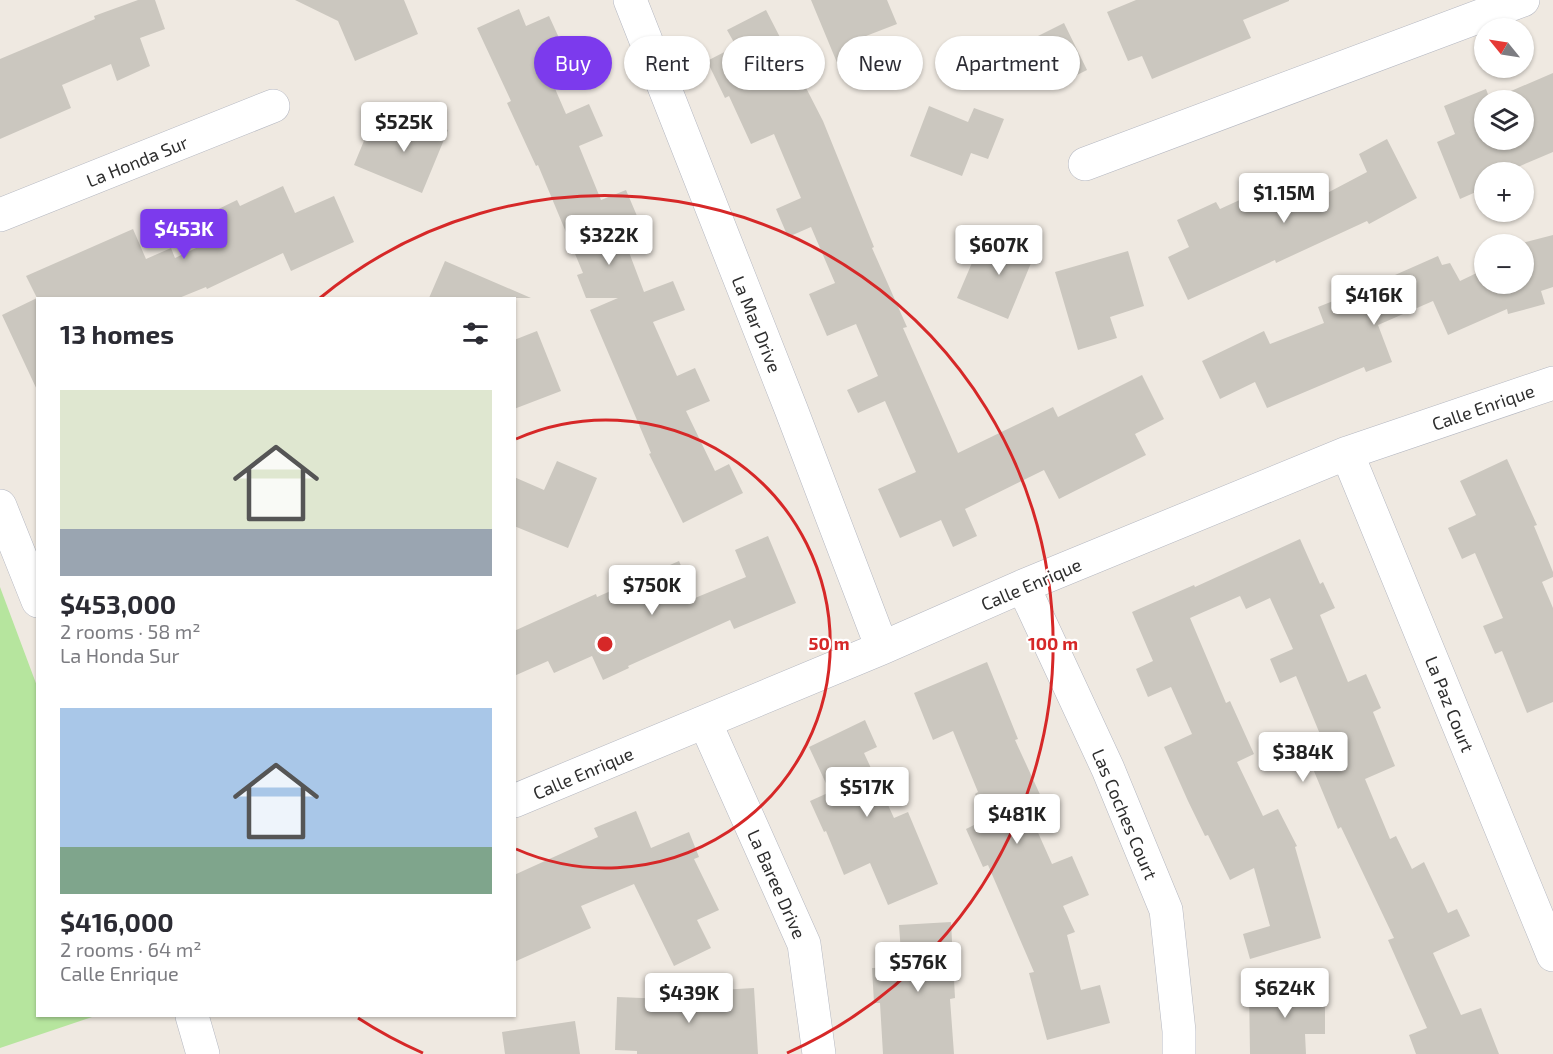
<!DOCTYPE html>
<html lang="en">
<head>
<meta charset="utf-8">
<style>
	:root { --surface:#fff; --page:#f7f7f7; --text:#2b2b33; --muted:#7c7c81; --accent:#7c3aed }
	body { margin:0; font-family:"Exo 2",sans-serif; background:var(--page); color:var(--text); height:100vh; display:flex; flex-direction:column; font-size:22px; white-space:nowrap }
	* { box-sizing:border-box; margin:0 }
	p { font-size:20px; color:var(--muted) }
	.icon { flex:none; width:33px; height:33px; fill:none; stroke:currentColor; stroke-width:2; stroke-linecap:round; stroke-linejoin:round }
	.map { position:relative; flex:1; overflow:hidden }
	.details { position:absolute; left:36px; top:297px; width:480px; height:720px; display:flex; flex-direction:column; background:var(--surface); border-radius:0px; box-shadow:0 2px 4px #0004 }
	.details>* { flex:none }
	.hud { position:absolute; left:534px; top:36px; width:570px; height:54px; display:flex; gap:12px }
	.needle { width:39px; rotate:300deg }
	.tools { position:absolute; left:1474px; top:18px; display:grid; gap:12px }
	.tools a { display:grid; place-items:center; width:60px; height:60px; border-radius:50%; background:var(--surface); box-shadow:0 2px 4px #0004; font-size:30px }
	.price { position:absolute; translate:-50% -51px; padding:0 14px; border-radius:6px; background:#fff; color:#222; font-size:20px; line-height:39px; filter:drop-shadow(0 2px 3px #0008) }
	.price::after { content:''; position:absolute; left:50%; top:36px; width:18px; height:14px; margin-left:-9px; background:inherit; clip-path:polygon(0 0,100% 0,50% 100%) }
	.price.current { background:var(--accent); color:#fff }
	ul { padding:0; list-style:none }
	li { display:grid; align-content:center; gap:12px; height:318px; padding:0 24px }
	li span { display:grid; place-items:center; height:186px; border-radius:0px; color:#555 }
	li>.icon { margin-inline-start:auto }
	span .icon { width:108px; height:108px; fill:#fffc; stroke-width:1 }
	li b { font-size:26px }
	h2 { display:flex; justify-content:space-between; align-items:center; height:72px; padding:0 24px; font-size:26px }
	.chip { padding:0 21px; border-radius:27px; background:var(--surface); box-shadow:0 2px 4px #0004; font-size:21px; line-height:54px }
	.chip.current { background:var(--accent); color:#fff }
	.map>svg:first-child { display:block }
	.green { fill:#b6e59e }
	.building { fill:#cbc7bf; fill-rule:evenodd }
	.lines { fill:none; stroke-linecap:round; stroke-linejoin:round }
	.minor-casing { stroke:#b4b7c1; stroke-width:34 }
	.minor { stroke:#fff; stroke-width:33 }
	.ring { fill:none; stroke:#d62828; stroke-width:3 }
	.labels { text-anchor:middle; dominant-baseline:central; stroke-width:4.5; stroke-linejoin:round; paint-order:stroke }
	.street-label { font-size:18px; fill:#2e2e2e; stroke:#fff }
	.centre { fill:#d62828; stroke:#fff; stroke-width:3 }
	.ring-label { font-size:18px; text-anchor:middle; font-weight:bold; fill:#d62828; stroke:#fff; stroke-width:4.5; stroke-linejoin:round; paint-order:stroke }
</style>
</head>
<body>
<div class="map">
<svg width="1553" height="1054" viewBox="0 0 1553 1054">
	<rect width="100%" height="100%" fill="#efe9e1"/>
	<path class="green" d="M0,587L37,686L38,1016H95L0,1048Z"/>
	<path class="building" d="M138,0H155L165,29L140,38L150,66L117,81L111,64L62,85L71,108L0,139V59L95,19L94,16Z
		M295,0H404L418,34L355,61L338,21Z
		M811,0H887L897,24L866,36L872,51L838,65Z
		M1136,0H1289V1L1243,20L1251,38L1152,79L1142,56L1128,61L1107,12Z
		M519,9L526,26L549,16L565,51L543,61L566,114L589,104L603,136L579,146L601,200L626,190L640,223L621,231L644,292L673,281L685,310L653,322L677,376L695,368L710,401L686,411L715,471L729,464L743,493L683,523L649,454L651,453L590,310L618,298H586L577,275L583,273L538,165L536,166L507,103L511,101L477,28Z
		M766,10L823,121L874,247L872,248L907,327L903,328L958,453L1053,407L1058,417L1142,375L1164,419L1135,434L1146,455L1059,499L1044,470L965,509L977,536L953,547L941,520L900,538L878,489L916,472L885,401L858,413L847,390L878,376L856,324L827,336L809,294L835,283L811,227L788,237L776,209L801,198L774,134L751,144L729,96L725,98L707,61L736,46L727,30Z
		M1064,23L1087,70L1047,90L1024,43Z
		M1553,73V152L1506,172H1485V188L1460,199L1437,142L1455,134L1444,106L1486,89L1490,100ZM1485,100H1524V140H1485Z
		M929,106L968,122L974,108L1004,119L988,159L971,153L962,176L910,156Z
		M405,112L448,130L422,193L354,165L368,131L393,141Z
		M1387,139L1417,198L1369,224L1367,221L1276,263L1275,260L1188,300L1168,257L1189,247L1177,220L1216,202L1220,209L1277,183L1289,209L1312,199V201L1367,172L1359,154Z
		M283,186L295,213L334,196L354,242L291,271L283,253L207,289L206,287L179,298H38V392L2,315L37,298L26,276L133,229L146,259L171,248L175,258L217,238L206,215L237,200L240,206Z
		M1004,232L1038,246L1008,319L957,298L977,251L993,258Z
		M1553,235V287L1541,291L1545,304L1508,314L1507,309L1448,335L1433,301L1378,325L1392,362L1366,372L1364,367L1267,408L1255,382L1220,399L1202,361L1264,331L1270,344L1324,323L1318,307L1361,290L1438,256L1442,265L1450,263L1460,281L1485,269V284H1524V244H1518Z
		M1128,251L1144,306L1110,317L1117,338L1078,350L1055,272Z
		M445,261L531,298H429Z
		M537,331L561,391L514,409V340Z
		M1507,459L1537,525L1534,526L1553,572V577L1542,582L1553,608V702L1527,713L1502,651L1495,654L1483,626L1503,618L1475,553L1462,559L1448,528L1476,515L1460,481Z
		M557,461L597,478L568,548L514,526V477L544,490Z
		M768,536L796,603L734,629L730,620L628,666L629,668L603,680L592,656L554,673L548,661L514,676V631L596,594L597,597L679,561L695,598L746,577L735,550Z
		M1300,539L1320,584L1323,582L1335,608L1320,615L1348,682L1366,674L1381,708L1373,712L1395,766L1365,779L1390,839L1396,836L1412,869L1424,862L1448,913L1457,909L1470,936L1433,953L1461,1015L1481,1008L1499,1054H1416L1409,1035L1427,1028L1388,940L1394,938L1341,827L1338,829L1311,764L1329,756L1296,676L1280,683L1270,659L1293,649L1270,598L1246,609L1240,596L1190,618L1226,703L1230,701L1254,754L1237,762L1263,816L1278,809L1297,846L1295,847L1321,938L1250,959L1243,934L1270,926L1254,868L1230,880L1208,835L1205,836L1188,801L1164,747L1192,734L1171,687L1148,697L1136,669L1153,661L1132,612L1194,585L1195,587Z
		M987,662L1018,739L1015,740L1043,801L1027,808L1052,864L1072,856L1089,895L1063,906L1075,932L1067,935L1081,990L1100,985L1110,1023L1047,1040L1029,973L1034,972L988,865L983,867L966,829L986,819L975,794L978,792L953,731L933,740L914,693Z
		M865,720L877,747L864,753L894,818L908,812L938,884L888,905L870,863L844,875L826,831L824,832L810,801L830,792L809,747Z
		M636,811L651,848L689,832L699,857L694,859L719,910L697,920L711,948L674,966L634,884L581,906L591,928L514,962V875L598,837L594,828Z
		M951,922L955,998L950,999L954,1054H883L880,1003H874L872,968L902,967L899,925Z
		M1325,987V1034H1305L1306,1054H1250L1249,988Z
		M754,988L758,1054H637V1051L615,1050L617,997L690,1000L686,992Z
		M575,1021L580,1054H505L502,1032Z"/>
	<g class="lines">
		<g class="minor-casing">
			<path id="minor" d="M630,0L791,409L882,648
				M1085,164L1523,0
				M0,215L273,106
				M1347,453L1553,955
				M0,506L38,601
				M1023,586L1108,769L1166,910L1179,1031V1054
				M705,722L804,944L819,1054
				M514,801L882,648L1023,586L1347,453L1553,383
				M192,1016L203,1054"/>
		</g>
		<use href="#minor" class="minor"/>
	</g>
	<g class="ring">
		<path d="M516 439A224 224 0 1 1 516 849"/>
		<path d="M423 1053A448 448 0 0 1 358 1018M320 298A448 448 0 1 1 787 1053"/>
	</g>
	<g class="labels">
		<g class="street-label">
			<text transform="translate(137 161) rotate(-22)">La Honda Sur</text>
			<text transform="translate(757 324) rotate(68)">La Mar Drive</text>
			<text transform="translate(1483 407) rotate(-19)">Calle Enrique</text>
			<text transform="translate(1031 584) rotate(-23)">Calle Enrique</text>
			<text transform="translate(1450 704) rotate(68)">La Paz Court</text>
			<text transform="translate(583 773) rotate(-23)">Calle Enrique</text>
			<text transform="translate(1125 814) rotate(67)">Las Coches Court</text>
			<text transform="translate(777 884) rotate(66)">La Baree Drive</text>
		</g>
	</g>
	<circle cx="605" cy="644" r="9" class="centre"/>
	<g class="ring-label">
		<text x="829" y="650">50 m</text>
		<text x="1053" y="650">100 m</text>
	</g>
</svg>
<div class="tools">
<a><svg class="needle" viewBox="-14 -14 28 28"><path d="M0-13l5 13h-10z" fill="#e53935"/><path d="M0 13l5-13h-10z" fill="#7c7c81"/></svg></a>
<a><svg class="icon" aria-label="layers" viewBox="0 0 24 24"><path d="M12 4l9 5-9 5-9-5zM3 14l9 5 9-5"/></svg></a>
<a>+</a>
<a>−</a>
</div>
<b class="price" style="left:404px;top:153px">$525K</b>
<b class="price" style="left:1284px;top:224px">$1.15M</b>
<b class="price current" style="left:184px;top:260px">$453K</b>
<b class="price" style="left:609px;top:266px">$322K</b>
<b class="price" style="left:999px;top:276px">$607K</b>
<b class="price" style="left:1374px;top:326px">$416K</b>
<b class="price" style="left:652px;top:616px">$750K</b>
<b class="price" style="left:1303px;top:783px">$384K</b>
<b class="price" style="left:867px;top:818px">$517K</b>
<b class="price" style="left:1017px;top:845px">$481K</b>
<b class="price" style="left:918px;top:993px">$576K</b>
<b class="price" style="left:1285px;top:1019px">$624K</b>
<b class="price" style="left:689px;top:1024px">$439K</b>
<div class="hud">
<a class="chip current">Buy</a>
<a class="chip">Rent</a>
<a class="chip">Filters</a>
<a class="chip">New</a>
<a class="chip">Apartment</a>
</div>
<section class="details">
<h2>13 homes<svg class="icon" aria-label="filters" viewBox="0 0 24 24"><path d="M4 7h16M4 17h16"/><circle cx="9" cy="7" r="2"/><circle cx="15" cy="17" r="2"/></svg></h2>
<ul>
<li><span style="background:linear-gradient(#dfe7d0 75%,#9aa5b1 0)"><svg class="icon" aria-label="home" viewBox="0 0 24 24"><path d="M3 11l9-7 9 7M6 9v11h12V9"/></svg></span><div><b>$453,000</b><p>2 rooms · 58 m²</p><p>La Honda Sur</p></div></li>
<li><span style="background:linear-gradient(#a9c7e8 75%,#7fa58c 0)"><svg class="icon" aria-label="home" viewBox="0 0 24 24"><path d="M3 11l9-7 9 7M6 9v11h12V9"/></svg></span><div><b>$416,000</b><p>2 rooms · 64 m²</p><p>Calle Enrique</p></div></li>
</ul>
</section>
</div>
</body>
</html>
